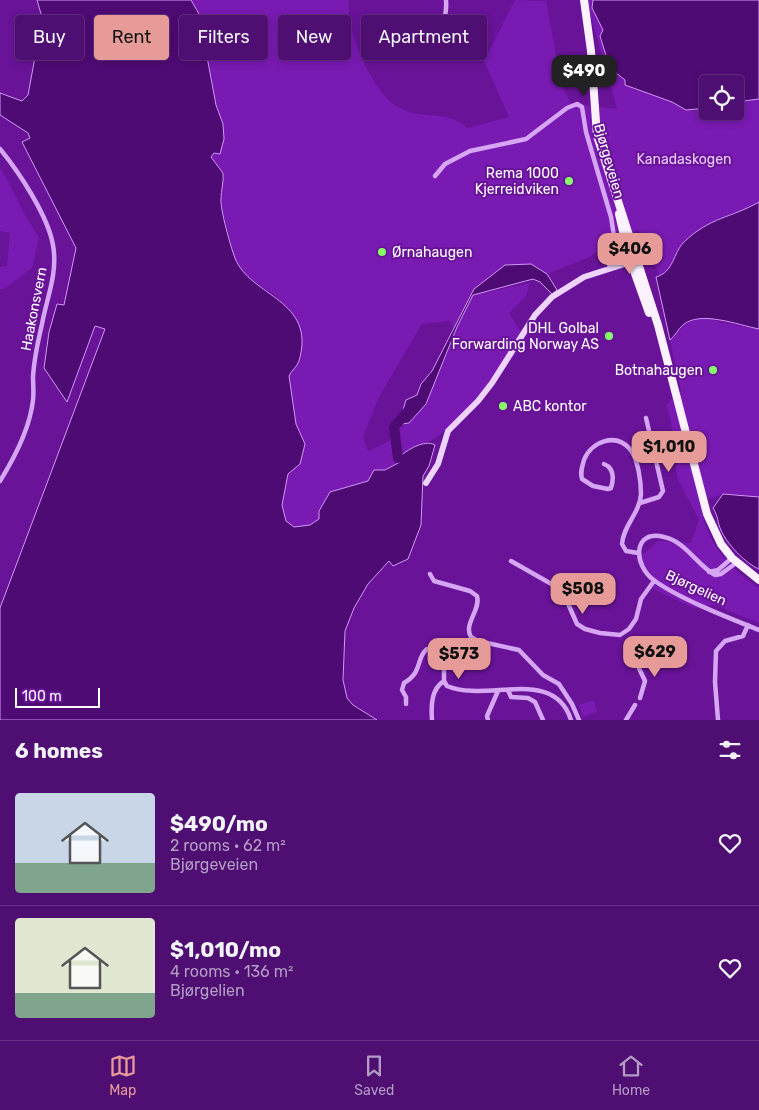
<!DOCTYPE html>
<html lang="en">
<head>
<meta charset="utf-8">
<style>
	:root { --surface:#4e0e72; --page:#551777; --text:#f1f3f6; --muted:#b39cc4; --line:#652e84; --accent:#e69b98 }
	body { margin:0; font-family:Rubik,sans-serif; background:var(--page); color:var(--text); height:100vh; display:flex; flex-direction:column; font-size:19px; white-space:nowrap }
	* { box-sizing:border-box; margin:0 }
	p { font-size:16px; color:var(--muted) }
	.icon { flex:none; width:28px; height:28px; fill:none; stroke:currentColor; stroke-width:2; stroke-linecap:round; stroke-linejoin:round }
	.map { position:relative; height:720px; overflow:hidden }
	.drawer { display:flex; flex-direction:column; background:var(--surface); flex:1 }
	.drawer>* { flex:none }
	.hud { position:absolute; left:15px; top:15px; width:500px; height:45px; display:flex; gap:10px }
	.fabs { position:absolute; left:699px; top:75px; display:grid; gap:10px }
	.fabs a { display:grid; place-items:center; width:45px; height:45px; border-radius:5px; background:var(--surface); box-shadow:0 2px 8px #0003,0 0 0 1px var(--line); font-size:25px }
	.scale { position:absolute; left:15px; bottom:12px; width:85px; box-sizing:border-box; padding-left:5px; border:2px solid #fff; border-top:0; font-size:14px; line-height:18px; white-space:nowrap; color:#fff; -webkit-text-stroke:4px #681398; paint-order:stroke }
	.price { position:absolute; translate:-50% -42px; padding:0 11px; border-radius:10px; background:var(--accent); color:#111; font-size:16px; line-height:32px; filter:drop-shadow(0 1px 2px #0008) }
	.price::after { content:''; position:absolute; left:50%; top:30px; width:15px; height:11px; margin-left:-8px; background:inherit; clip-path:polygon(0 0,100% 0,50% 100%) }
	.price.on { background:#222; color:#fff }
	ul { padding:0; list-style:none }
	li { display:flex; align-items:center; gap:15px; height:125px; padding:0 15px }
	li+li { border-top:1px solid var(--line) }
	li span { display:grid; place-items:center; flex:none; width:140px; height:100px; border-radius:5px; color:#555 }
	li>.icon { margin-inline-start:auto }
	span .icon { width:60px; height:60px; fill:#fffc; stroke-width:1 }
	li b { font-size:21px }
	h2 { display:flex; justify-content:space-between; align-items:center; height:60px; padding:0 15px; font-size:21px }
	.chip { padding:0 18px; border-radius:5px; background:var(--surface); box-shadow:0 2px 8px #0003,0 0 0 1px var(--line); font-size:18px; line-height:45px }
	.chip.on { background:var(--accent); color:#111 }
	.tab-bar { display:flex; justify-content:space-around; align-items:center; height:70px; border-top:1px solid var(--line); background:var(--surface); font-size:14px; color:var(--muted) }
	.tab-bar a { display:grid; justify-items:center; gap:2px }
	.tab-bar .on { color:var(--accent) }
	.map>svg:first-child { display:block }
	.green { fill:#791ab2 }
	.water { fill:#4f0b74; stroke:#d197f6 }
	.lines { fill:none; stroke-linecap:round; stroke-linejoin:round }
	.river { stroke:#4f0b74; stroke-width:10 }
	.street { stroke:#d6a5f3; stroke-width:4.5 }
	.secondary { stroke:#eed4fd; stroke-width:6 }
	.primary { stroke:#fbf1ff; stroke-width:8 }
	.poi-dot { fill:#87ff67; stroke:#681398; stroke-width:2 }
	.labels { text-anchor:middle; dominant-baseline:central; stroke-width:4; stroke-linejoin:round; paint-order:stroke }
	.park-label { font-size:14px; fill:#ebcdfd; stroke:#681398 }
	.street-label { font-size:14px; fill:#fff; stroke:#681398 }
	.poi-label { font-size:14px; fill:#fff; stroke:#681398; text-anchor:end }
</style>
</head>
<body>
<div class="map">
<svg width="759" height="720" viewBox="0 0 759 720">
	<rect width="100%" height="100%" fill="#681398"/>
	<path class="green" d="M191,0H349C345,30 373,96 402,109C424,120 448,109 467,128L509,117L484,61L515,0L546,1L562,87L571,103L617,109L587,3V0H593L592,9L603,30L605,54L609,67L635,90H643L692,111L698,108H707L708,111H735V102L759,99V202L744,211L722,217L682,244L673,264L661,276H659L648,242L638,230L601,248L590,257L547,274L536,266L474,289L453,329L451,321L422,324L379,397L363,437L368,451L389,441L396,416L402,413L400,420L405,425L426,404L457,327L473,295L530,283L526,296L509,313L526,340C500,376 473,409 438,436C424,447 402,447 395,465L383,470H374L368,481L337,490L319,519L310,525L294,527L286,521L282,505L288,474L300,464L305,443L296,424L289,376L300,328L290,311L275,295L249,278L235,260L220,201L223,173L211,157L214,153H220L224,139L223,124L216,105Z
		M0,168C15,191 22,214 39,237L32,268L4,289H0V267L7,266L10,233L0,231Z
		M709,317L719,322L759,329V497L724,494L701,501C702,538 729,569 759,588V623L714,605L694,608L653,589L654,577L636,561L658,541L691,543L699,520L677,477L671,422L666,405L681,391L670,340C687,323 684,321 709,317Z
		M594,700L597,712L583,717L579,705Z"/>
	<path class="water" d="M37,0H191L199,14L216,105L223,124L224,139L220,154L214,153L211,157L223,173C224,182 221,190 221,199C220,209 231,248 235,258C250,297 317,299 299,361C297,367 291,371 289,376L296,424L305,444L300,464L288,474L282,505L286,521L294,527L310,525L319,519V511L330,492L368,481L374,470H385L400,462L398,458C407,450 424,439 435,445L429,466L423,476L421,525L408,559L393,566L389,561L368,584L354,608L345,631L343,680L347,698L353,705L377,720H0V608L105,329L95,326L67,402L44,368L49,332L57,304L64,305L76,248L22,142L30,138L28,133L0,115V93L22,101L28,95L35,57L30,21L36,22L40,33L46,31Z
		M593,0H759V99L735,102V84H708L707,108L686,110L672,102L625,85V80L606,65L608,62L600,36L603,30L592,8Z
		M759,202V329C738,325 700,310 683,325C678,329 675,336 670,340L656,277C674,272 673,253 684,242C710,217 731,218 759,202Z
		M531,264L547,274L557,290L552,294L540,282L533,279L473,295L457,327L426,404L409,423L402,424L400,420L406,400L417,395L421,384L432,371L474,289L505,265Z
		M723,494L759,497V569C746,564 726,543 721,530C717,522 719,518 713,508Z"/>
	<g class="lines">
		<path class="river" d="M398,458L394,427L407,412"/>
		<path class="street" d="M432,34C444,25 447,15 446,0
			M0,149C19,172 48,216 53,245C58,273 47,297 42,324C38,341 34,359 33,377C33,384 34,392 33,400C30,428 15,457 0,481
			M435,176L445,164L470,151L526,139L567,108L577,104L582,107L586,132L611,217L614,236L604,251L610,267
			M604,464C614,468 614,478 611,488L608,489L593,486L582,479C580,472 582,467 584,460C591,442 615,432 630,449C638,459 641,481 641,494C640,513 623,526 622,544L626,551L638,553
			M640,503L659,497L663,491L646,418
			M511,561L562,590L577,624L585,629L600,633L620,635L629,629L636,619L641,599L654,581
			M736,563L721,574L715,575C697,565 685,541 664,537C632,529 633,566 655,581C680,599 729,618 759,630
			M709,572L718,570L732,558
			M430,574L434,581L470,591L477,596C481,610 463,624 471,637L478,641L519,650L543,675L559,684L572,704L579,720
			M640,654L636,662L645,681L640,698
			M508,690L511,697L528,698L535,702L543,720
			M406,704V697L402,690L404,683C424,671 415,659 427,649L432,650L444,662V681L447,686C487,703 554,666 571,720
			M432,720C431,706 431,689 444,681
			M488,720L487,716L498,691
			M626,720L635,705
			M718,720L715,682L716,651L725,641L743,636L748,625"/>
		<path class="secondary" d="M611,266L623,259L634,257
			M426,483L438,464L448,431L478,401L492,383L535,315L552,297L584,277L634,261"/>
		<path class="primary" d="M584,0L591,51L597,136L658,325L707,514L721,544L732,558L759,580
			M619,214L629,257L649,313"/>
	</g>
	<g class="poi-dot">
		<circle cx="569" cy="181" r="5"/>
		<circle cx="382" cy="252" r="5"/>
		<circle cx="609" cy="336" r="5"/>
		<circle cx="713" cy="370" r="5"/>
		<circle cx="503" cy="406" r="5"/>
	</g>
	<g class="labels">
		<g class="park-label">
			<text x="684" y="159">Kanadaskogen</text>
		</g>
		<g class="street-label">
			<text transform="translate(609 161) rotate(74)">Bjørgeveien</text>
			<text transform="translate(34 309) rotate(-79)">Haakonsvern</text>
			<text transform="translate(696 588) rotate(25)">Bjørgelien</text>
		</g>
		<g class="poi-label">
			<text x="559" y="173">Rema 1000<tspan x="559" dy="16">Kjerreidviken</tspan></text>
			<text x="392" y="252" text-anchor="start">Ørnahaugen</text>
			<text x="599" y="328">DHL Golbal<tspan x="599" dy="16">Forwarding Norway AS</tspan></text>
			<text x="703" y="370">Botnahaugen</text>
			<text x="513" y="406" text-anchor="start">ABC kontor</text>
		</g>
	</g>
</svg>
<div class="fabs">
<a><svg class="icon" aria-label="locate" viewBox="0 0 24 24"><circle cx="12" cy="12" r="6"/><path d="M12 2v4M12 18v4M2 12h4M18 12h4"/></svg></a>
</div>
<div class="scale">100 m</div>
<b class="price on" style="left:584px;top:97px">$490</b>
<b class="price" style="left:630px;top:275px">$406</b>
<b class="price" style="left:669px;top:473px">$1,010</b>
<b class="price" style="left:583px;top:615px">$508</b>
<b class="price" style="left:655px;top:678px">$629</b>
<b class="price" style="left:459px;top:680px">$573</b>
<div class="hud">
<a class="chip">Buy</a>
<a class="chip on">Rent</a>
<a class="chip">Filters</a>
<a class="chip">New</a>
<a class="chip">Apartment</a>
</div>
</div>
<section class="drawer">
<h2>6 homes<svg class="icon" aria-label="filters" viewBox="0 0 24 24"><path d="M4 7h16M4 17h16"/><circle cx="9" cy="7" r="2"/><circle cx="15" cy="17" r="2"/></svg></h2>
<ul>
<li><span style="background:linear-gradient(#c9d6e8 70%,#7fa58c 0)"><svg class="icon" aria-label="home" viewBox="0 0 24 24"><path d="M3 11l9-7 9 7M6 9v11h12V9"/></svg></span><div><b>$490/mo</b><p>2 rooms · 62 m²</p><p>Bjørgeveien</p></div><svg class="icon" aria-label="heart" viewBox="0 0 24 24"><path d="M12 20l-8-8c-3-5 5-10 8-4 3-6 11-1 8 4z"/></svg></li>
<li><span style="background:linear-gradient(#dfe7d0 75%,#7fa58c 0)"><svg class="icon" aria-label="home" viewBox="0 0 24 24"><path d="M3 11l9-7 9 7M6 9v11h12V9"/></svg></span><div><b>$1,010/mo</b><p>4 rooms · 136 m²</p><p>Bjørgelien</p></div><svg class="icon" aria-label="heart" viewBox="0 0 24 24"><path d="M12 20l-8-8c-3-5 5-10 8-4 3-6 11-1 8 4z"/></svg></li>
</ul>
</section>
<nav class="tab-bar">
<a class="on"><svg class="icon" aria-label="map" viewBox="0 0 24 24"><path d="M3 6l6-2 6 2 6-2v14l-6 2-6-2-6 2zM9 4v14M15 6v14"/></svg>Map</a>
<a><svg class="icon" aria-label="saved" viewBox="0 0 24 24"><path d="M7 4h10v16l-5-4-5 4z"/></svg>Saved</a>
<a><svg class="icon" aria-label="home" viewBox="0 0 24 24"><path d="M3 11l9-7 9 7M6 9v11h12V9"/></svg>Home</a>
</nav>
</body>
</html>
